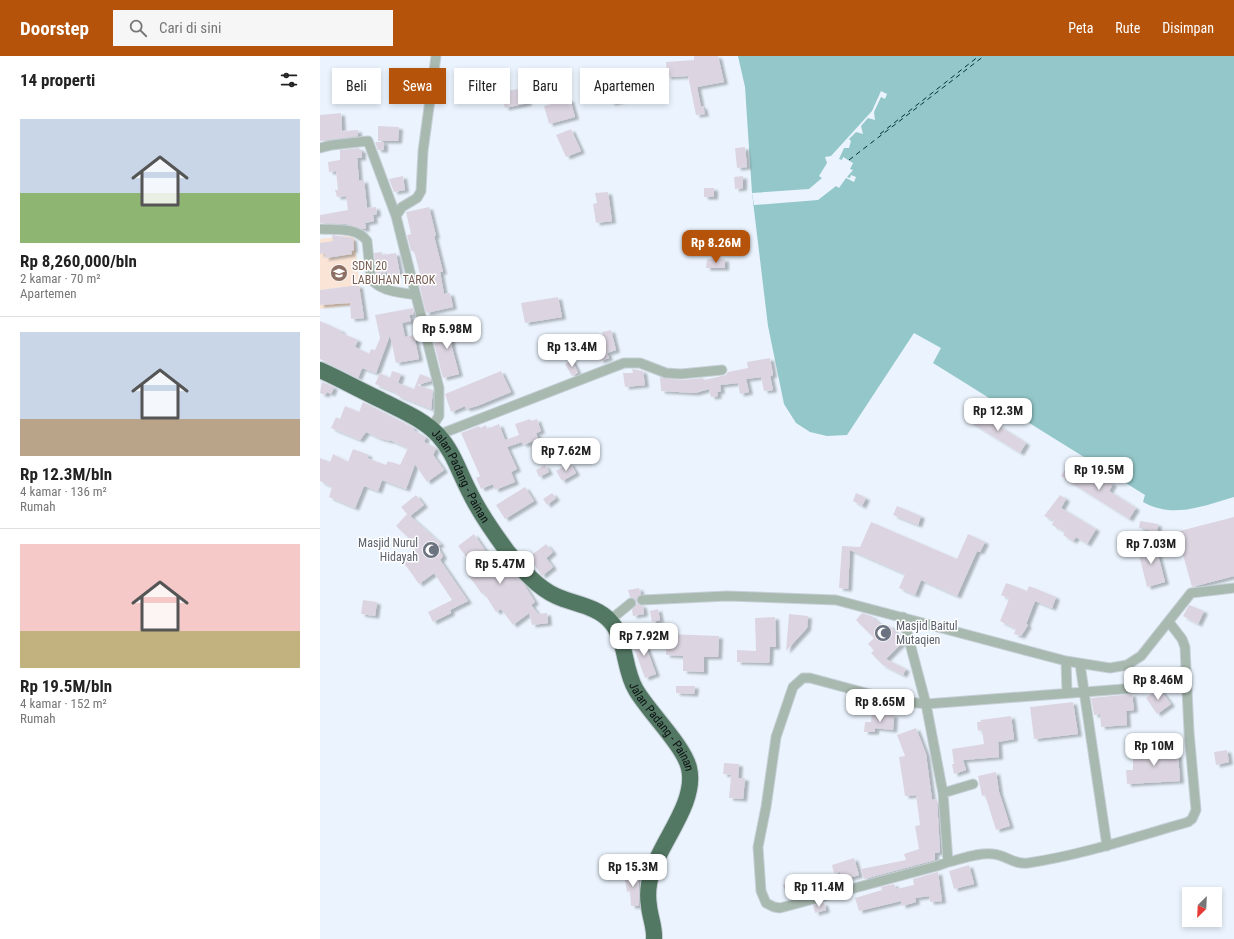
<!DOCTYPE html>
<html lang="id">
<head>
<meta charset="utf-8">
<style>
	:root { --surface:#fff; --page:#f6f6f6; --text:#222; --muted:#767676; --line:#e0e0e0; --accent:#b45309 }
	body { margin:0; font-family:"Roboto Condensed",sans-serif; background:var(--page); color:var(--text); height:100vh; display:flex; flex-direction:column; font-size:15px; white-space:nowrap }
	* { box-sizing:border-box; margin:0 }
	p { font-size:13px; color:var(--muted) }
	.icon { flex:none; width:22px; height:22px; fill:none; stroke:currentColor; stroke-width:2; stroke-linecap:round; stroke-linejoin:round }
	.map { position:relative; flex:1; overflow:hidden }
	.drawer { display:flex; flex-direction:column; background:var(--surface); width:320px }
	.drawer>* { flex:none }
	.hud { position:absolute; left:12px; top:12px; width:380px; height:36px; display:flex; gap:8px }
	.needle { width:26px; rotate:204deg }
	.buttons { position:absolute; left:862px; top:831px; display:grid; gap:8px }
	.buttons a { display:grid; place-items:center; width:40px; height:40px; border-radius:0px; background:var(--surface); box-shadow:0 2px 6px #0003; font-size:20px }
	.price { position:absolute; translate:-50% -34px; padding:0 9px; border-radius:8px; background:#fff; color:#222; font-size:13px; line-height:26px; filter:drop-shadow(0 1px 2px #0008) }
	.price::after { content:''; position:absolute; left:50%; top:24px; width:12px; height:9px; margin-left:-6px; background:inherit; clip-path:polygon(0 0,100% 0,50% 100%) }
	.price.on { background:var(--accent); color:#fff }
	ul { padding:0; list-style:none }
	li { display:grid; align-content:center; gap:8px; height:212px; padding:0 20px }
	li+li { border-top:1px solid var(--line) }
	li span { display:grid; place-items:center; height:124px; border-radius:0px; color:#555 }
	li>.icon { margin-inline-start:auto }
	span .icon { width:72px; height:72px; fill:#fffc; stroke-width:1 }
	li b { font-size:17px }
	h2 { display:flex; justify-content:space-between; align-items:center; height:48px; padding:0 20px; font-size:17px }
	.chip { padding:0 14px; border-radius:0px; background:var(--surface); box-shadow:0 2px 6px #0003; font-size:14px; line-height:36px }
	.chip.on { background:var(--accent); color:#fff }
	header { display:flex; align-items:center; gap:24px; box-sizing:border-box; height:56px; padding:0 20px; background:var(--accent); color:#fff }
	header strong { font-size:19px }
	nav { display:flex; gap:22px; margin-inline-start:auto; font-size:14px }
	.search { width:280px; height:36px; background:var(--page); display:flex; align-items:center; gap:10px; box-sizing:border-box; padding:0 14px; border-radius:0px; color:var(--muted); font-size:15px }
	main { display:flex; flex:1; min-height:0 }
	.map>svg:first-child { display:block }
	.education { fill:#f9e4d6; fill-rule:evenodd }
	.water { fill:#94c7c9 }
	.pier { fill:#ebf4fe }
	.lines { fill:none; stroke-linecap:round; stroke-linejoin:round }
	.ferry { stroke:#023537; stroke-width:1; stroke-dasharray:5 4; stroke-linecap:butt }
	.building { fill:#dcd5e1; filter:url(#shadow) }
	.street-casing { stroke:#c7d0d8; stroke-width:11 }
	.highway-casing { stroke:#c7d0d8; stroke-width:18 }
	.street { stroke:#a8b9af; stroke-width:9 }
	.highway { stroke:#527762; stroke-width:16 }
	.labels { text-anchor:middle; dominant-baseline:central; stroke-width:3; stroke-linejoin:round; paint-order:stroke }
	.education-label { font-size:12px; fill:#785e54; stroke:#fff; text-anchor:start }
	.street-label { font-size:12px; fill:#0d1013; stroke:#fff }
	.worship-label { font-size:12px; fill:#5b616d; stroke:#fff; text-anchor:end }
</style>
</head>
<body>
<header>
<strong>Doorstep</strong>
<div class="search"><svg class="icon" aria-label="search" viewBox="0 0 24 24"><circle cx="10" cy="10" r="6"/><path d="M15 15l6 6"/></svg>Cari di sini</div>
<nav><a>Peta</a><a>Rute</a><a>Disimpan</a></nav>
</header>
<main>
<section class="drawer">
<h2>14 properti<svg class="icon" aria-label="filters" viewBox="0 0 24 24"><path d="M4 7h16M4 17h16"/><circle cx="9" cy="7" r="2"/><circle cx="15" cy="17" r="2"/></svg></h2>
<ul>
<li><span style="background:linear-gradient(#c9d6e8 60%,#8fb573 0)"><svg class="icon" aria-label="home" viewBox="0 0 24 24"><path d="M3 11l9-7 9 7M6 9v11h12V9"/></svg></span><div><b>Rp 8,260,000/bln</b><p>2 kamar · 70 m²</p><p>Apartemen</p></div></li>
<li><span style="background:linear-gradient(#c9d6e8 70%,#b9a48a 0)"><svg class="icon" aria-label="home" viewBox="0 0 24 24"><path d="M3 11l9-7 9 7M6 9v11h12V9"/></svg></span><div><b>Rp 12.3M/bln</b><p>4 kamar · 136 m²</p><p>Rumah</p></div></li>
<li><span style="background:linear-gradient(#f6c9c9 70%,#c2b280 0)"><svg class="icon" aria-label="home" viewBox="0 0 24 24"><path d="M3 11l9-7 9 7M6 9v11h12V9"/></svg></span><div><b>Rp 19.5M/bln</b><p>4 kamar · 152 m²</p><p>Rumah</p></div></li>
</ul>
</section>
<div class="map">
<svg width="914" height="883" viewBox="0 0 914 883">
	<defs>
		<filter id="shadow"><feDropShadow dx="4" dy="2.5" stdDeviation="1" flood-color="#0004"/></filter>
	</defs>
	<rect width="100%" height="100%" fill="#ebf4fe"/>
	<path class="education" d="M34,179L42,248L0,253V249L25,246L23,231L0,234V183ZM17,185L20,201L5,202L3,187Z"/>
	<path class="water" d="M418,0H914V441C883,450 853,463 823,446L825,439L613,307L621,292L594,277L527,379L507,380L490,376L476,367L464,348L448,270L432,137L425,31Z"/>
	<path class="pier" d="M561,35L567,38L565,43L561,41L554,56L555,64L548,62L541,70L543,78L536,76L529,83L531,85L529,92H524L519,103L522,104L523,101L533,107L530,113L533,114L527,121L530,122L531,119L536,121L534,126L526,122L519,132L516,130L498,144L434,149L432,137L489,133L502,122L499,120L507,107L505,101L511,100L552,55Z"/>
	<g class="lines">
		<path class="ferry" d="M560,78L659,0
			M529,104L664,0"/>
	</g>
	<path class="building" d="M374,0H398L404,26L377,31L381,51L383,50L385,58L376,59L368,20L347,21L346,6L374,4Z
		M295,25L302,44L291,47L289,40L285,41L281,30Z
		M204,32L208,47L185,52L181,36Z
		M250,43L255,61L229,68L224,50Z
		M21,57L22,75L38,74V80L0,85V59Z
		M58,70L79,71L78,85H58Z
		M251,73L261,95L246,101L236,79Z
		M55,86H64V94H58Z
		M425,91L427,111L417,112L415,92Z
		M39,92L40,94H42V102H37L39,125L44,124L47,152L56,151L57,158L53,159L54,165L45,167L46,173H42L26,168L0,167V159L28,154L26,140L17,141L15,134H18L16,115L9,116L8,106L20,104V94Z
		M83,120L85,134L74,136L69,123Z
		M423,120V132L415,133L414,121Z
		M384,132H394V141H384Z
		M288,136L292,165L276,167L273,148L277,147L275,137Z
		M109,151L116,180H114L123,216H120L124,238L130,237L133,251L106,257L98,223L101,222L94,195H91L87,179L91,178L86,156Z
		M12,179L33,182L34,194L31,195L32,198L5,202V197L0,198V187L13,185Z
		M62,196V199L76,197L80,218L67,220V216L56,218L54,197Z
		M387,203H405V212H386Z
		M39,229L44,262L31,263L30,247L0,249V234Z
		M238,241L242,261L205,267L201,247Z
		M93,252L94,258L89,259L91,265L82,267L85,281L94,279L99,303L76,307L70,279L56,317L42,312L38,322L0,303V265L22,275L21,277L38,284L35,291L49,298L51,293L55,294L60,282L55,259Z
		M126,268L127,272L137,270L140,280L131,282L132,292L139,318L123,322L114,287L119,286L116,270Z
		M291,274L296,294L287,297L289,302L280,305L276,288L285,286L282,276Z
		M450,302L453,319L450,320L453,334L444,335L441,321L426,323L429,336L420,338L418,327L400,329L401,335L397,336L398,340L391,341L389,333L375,337L341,335L340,321L361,324L383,322L384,324L406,319L408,316L428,312L427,306Z
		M252,304L258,317L252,320L245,308Z
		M312,313L323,315L325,329L305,331L303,317H313Z
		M72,315L81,318L78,327L94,333L100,318L110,322L111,325L97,329L113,334L111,353L76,339L77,337L55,328L60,317L70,322Z
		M181,315L191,336L157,350L146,353L145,350L131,356L125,338Z
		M2,326L14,331L11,338L7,336L5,339L0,337Z
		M43,346L86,368L94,372L93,374L106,381L104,386L116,392L113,399L124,414L107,426L95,408L86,433L62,424L58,435L44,430L35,452L9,441L12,431L0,425V402L10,406L13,398L28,406L33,393L49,399L47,402L66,409L68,405L80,409L88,392L70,384V385L59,382L46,376L40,384L11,372L16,361L20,363L25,350L39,356Z
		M657,356L706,387L700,397L650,366Z
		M210,363L211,365L217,363L221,375L216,377L218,383L203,389L202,386L187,391L197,413L191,416L195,426L175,434L173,428L161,433L156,422L160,420L141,377L159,370L160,372L166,369L167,373L179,368L185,384L199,379L195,368Z
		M250,407L256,417L242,425L236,415Z
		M225,409L229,416L219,421L216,414Z
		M748,409L778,428L782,421L793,428L789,435L816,452L809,463L741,420Z
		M205,431L214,445L185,463L176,449Z
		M232,437L236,442L227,449L223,443Z
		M536,437L546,442L542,450L533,445Z
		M96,439L104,449L90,460L121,488L117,490L123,500L120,504L148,545L130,554L131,557L113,566L108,556L132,544L114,517L99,528L92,518L83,506L96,496L93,494L97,490L76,470L87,458L81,451Z
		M740,439L746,443L741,452L776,473L767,488L756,481L753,485L743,479L745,476L732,469L734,465L724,460Z
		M577,450L601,460L598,469L573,459Z
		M914,461V520L872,531L858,481H860L848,478Z
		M820,465L838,468L837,476L819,472Z
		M551,466L637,503L648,478L665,486L660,496L657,495L637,540L601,524L595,539L579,532L585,518L530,494L528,533L519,532L522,490L540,491Z
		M154,478L173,506L178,502L191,519L193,517L203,527L215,546L211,549L218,558L227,557L228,567L212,569L209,557L193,569L181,553L176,556L164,537L162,538L149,520L153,516L145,505L148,503L138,490Z
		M835,487L845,526L827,531L817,491Z
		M226,488L233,496L226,502L233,511L222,520L209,501Z
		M686,527L707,535L709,530L736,541L732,552L715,545L706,568L708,569L701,580L694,578L696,573L680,565L689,543L681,539Z
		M319,532L321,538L316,544L310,541L308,534Z
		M43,544L57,546L55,560L41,558Z
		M317,547L323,550L324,558L313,560L312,554Z
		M869,549L884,555L878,568L863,560Z
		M338,553L340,564L332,566L330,555Z
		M542,557L551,560L565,573L569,569L583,584V586L566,603L586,613L583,619L563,609L551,597L554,594L548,588L554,582L536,564Z
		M469,558L488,560L487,572L466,595Z
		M455,561L456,591H450L449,607L417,606V594L436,595L435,562Z
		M347,578L399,580L398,601H384V616L363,615V600L346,599Z
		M322,580L336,618L325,622L311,584Z
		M356,630H375L374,638L356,637Z
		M839,632L851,648L837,658L826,642Z
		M812,638L814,654L806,655L807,669L781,671L780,658L774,659L771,642Z
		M753,646L758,678L714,683L710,651Z
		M552,657L574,659L573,674L555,672V676H544L545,666H551Z
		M691,660L694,683L678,686L679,701L643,704L646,714L634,718L632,708H634L632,693L664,688L662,674L658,675L657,666H661L660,664Z
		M596,672L606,698L612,744L617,743L620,796L615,797V804L544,823L541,813L586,804L584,798L599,793L595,770L600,769L596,739L585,740L579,701L585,700L577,679Z
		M828,682L840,683V700L858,699L860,725L807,728L806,714H813V702L828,701Z
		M907,694L909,706L896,709L894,696Z
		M404,707L419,708L418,722H425L423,743L409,742L411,719L403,718Z
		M676,716L679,736L690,770L676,774L665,739L662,740L658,720Z
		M534,802L539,819L522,824L520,816L514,817L512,809Z
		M649,809L654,828L634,833L629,815Z
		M618,816L622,845L610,846L609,840L595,842L596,846L582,850L581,845L539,855L535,842L562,834L561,831L574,828L576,833L594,829L593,823Z
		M319,817V850H311L310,835L307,836L304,819Z
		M482,823L487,837L468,843L463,829Z
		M504,847L506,854L495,857L493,849Z"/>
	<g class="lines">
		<g class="street-casing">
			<path id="street" d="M0,92L12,89L48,85L76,160L119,332V360L111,372
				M76,160L82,151L97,142L101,135L103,95L116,0
				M0,173C15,174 37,171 47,185L51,223C61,236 80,236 95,239
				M118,379L304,307H320L346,317L361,318L402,314
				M322,544L407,540L516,544L746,605L790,612L807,609L821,600L871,537L914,532
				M583,561L606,648L623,737L628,806L617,810L460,852L454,851L446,847L441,835L438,791L446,751L456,681L473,631L483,622H490L572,644L606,648L817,632
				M290,564L311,547
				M746,605L747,637
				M760,608L787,790
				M623,737L653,728
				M628,806C642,803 659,796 673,798C686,799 694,809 708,807C762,799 815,781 868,766L872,763L876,754L869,676L865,591L862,583L849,566"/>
		</g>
		<g class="highway-casing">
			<g id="highway">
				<path id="s1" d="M0,314C20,323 40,334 61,344C80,354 103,363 118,379C133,395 139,416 149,435C159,456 173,476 187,495C201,512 216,531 236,540C253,548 277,550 290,565C307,583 303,613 316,634C328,655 364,690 369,712C377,745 343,783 333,813C329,824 327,838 329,850C330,861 335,872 334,883"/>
			</g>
		</g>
		<use href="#street" class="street"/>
		<use href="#highway" class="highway"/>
	</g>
	<defs>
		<g id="school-disc" transform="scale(0.9)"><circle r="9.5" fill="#8d6e63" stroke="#fff"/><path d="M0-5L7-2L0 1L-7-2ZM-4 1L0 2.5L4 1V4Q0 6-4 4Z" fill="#fff"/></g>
		<g id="mosque-disc" transform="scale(0.9)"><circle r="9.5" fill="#6b7280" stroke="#fff"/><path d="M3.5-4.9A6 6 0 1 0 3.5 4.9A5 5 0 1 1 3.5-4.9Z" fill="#fff"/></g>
	</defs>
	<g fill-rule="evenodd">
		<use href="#school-disc" x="19" y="217"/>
		<use href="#mosque-disc" x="111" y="494"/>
		<use href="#mosque-disc" x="563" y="577"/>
	</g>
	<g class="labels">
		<g class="education-label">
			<text x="32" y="210">SDN 20<tspan x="32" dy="14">LABUHAN TAROK</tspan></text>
		</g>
		<g class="street-label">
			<text stroke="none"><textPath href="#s1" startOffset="182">Jalan Padang - Painan</textPath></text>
			<text stroke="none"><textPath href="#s1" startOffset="517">Jalan Padang - Painan</textPath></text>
		</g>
		<g class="worship-label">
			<text x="98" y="487">Masjid Nurul<tspan x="98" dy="14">Hidayah</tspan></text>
			<text x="576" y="570" text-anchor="start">Masjid Baitul<tspan x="576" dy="14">Mutaqien</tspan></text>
		</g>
	</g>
</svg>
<div class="buttons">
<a><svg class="needle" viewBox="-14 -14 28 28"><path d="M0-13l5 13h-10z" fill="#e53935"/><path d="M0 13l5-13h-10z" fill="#767676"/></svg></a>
</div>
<b class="price on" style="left:396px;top:208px">Rp 8.26M</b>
<b class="price" style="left:127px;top:294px">Rp 5.98M</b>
<b class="price" style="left:252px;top:312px">Rp 13.4M</b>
<b class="price" style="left:678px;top:376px">Rp 12.3M</b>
<b class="price" style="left:246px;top:416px">Rp 7.62M</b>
<b class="price" style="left:779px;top:435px">Rp 19.5M</b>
<b class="price" style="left:831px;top:509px">Rp 7.03M</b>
<b class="price" style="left:180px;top:529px">Rp 5.47M</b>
<b class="price" style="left:324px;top:601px">Rp 7.92M</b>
<b class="price" style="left:838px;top:645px">Rp 8.46M</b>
<b class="price" style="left:560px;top:667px">Rp 8.65M</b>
<b class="price" style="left:834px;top:711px">Rp 10M</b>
<b class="price" style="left:313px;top:832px">Rp 15.3M</b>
<b class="price" style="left:499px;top:852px">Rp 11.4M</b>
<div class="hud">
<a class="chip">Beli</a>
<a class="chip on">Sewa</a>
<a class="chip">Filter</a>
<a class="chip">Baru</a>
<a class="chip">Apartemen</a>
</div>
</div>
</main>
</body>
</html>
